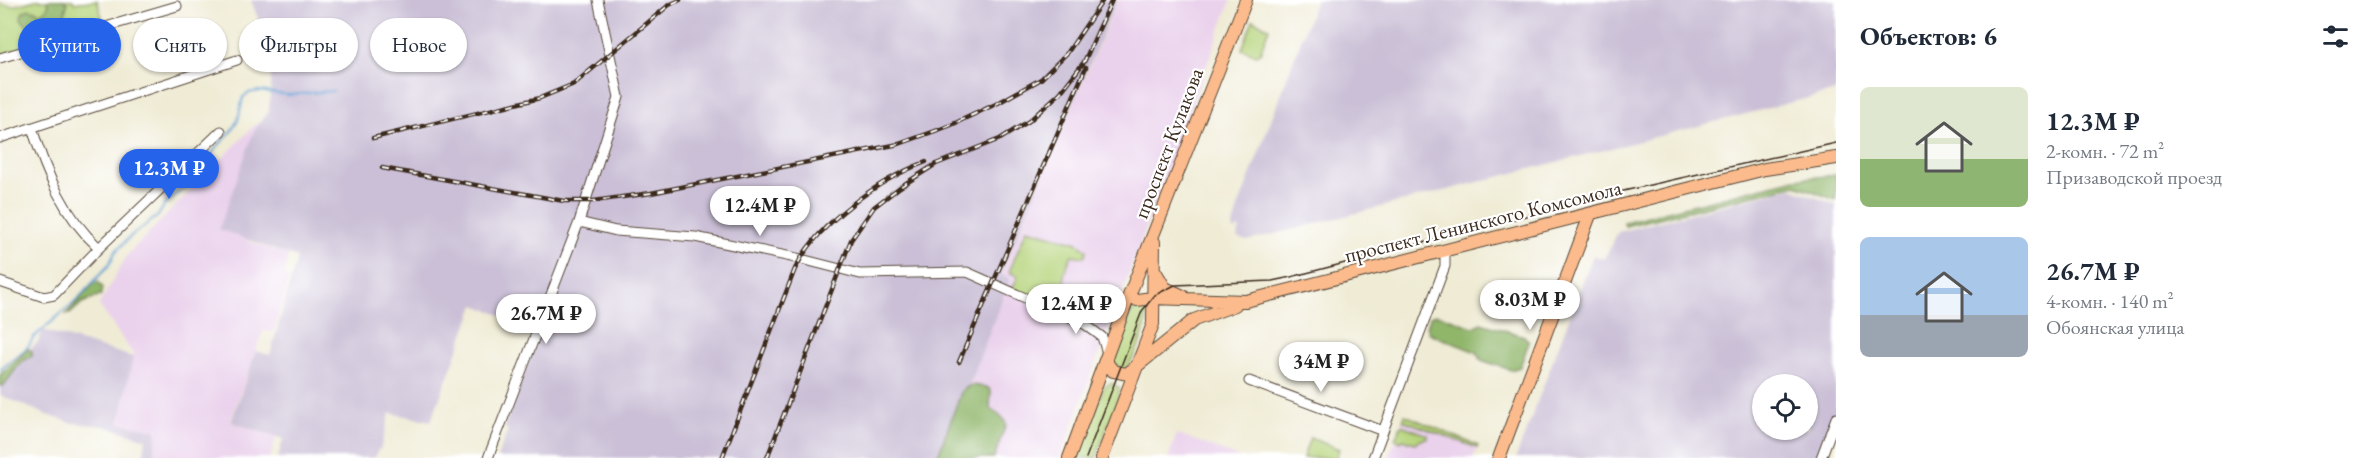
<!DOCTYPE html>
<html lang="ru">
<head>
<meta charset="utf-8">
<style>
	:root { --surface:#fff; --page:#f2f2f3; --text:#1f2937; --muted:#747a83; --accent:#2563eb }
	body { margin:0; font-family:"EB Garamond",serif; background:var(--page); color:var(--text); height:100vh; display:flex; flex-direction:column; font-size:22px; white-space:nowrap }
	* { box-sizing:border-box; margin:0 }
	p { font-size:20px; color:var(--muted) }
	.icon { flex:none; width:33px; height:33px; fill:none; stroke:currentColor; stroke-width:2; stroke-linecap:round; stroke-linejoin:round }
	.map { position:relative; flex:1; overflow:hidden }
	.panel { display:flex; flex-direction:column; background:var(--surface); width:540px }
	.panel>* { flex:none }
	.top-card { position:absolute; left:18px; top:18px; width:570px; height:54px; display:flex; gap:12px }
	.controls { position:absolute; left:1752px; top:374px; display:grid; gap:12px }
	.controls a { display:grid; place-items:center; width:66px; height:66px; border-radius:50%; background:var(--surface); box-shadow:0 2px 4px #0004; font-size:30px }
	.price { position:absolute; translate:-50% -51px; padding:0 14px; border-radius:21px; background:#fff; color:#222; font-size:20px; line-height:39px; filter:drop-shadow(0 2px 3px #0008) }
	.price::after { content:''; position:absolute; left:50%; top:36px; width:18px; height:14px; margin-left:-9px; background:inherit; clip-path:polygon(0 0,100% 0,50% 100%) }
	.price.on { background:var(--accent); color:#fff }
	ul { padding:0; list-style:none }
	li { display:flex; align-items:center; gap:18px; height:150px; padding:0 24px }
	li span { display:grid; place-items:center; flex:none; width:168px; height:120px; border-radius:9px; color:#555 }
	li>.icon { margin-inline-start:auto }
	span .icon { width:72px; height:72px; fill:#fffc; stroke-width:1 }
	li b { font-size:26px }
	h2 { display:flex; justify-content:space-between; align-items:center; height:72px; padding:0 24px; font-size:26px }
	.chip { padding:0 21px; border-radius:27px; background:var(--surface); box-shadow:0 2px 4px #0004; font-size:21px; line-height:54px }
	.chip.on { background:var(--accent); color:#fff }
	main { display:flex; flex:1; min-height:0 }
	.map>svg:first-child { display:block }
	.built { fill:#ead1ec }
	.industrial { fill:#cabfd6; fill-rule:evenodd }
	.green { fill:#b6d47b; stroke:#787f4c; stroke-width:1.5 }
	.forest { fill:#90b66b; stroke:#667044; stroke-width:1.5 }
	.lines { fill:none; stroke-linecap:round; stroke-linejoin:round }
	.stream { stroke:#62a0d4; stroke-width:2 }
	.minor-casing { stroke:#564739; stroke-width:11 }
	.major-casing { stroke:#564739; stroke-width:14 }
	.minor { stroke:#fff; stroke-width:9 }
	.major { stroke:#fbbb8c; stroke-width:12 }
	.tram { stroke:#3b2a1e; stroke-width:1.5 }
	.rail-casing { stroke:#3b2a1e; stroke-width:4.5 }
	.rail { stroke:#fff; stroke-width:2; stroke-dasharray:7; stroke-linecap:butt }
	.labels { text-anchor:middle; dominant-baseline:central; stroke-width:4.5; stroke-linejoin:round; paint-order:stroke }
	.street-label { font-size:21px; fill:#3b2a1e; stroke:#fff }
</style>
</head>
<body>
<main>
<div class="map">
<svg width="1836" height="458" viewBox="0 0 1836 458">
	<rect width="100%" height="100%" fill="#fff"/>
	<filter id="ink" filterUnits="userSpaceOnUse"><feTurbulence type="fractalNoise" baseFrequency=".0167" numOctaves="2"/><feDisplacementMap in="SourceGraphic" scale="12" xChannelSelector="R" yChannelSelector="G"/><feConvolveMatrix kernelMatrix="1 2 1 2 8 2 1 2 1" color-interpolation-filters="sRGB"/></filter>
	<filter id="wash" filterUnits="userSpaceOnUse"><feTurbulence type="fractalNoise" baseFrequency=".008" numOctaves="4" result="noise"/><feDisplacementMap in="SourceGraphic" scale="24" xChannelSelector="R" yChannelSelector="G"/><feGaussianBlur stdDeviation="1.35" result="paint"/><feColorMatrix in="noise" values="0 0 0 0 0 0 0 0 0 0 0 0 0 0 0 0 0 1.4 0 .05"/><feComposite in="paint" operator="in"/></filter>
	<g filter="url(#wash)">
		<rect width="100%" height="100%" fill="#efebd4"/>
		<path class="built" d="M1118,0H1231L1060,458H941L1010,279L1001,275Z
			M257,123L280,153L247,241L288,255L284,275L289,278L274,332L263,331L230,422L276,437L270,458H153L157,434L154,430L119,423L133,354L99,305L128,254Z
			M1405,415L1478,446L1473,458H1388Z
			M1177,434L1220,450L1240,458H1168Z"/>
		<path class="industrial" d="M251,0H1117L1001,274L1010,279L941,458H497L508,430L504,427L539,330L475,305L431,421L390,413L380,450L378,449L375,458H278L283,439L231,422L256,351L270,355L297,258L219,229L254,131L269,111L271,79L265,37Z
			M1316,0H1836V91L1247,241L1237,238L1240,229L1237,228L1236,231L1232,229L1238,208Z
			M1791,188L1836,205V414L1820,458H1516L1593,255L1604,259L1618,232ZM1762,384H1808V429H1762Z
			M43,330L133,357L119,423L154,430L157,433L153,458H143L146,439L104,426L72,423L47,415L0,395V383L21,358L38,342Z"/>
		<path class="green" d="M36,0H47L49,5L46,11L40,13L35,10L23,12L21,18L25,24L32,27L33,31L29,33L33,46L0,54V4L13,6Z
			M63,0H73L74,3L97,0L104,23L58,38C59,26 67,16 67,3Z
			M1253,20L1269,28L1260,53L1256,55L1242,49Z
			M1027,229L1078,243L1087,250L1084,257L1072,255C1063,273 1060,278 1071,294L1067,305L1062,303L1059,308L1012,290L1018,276L1009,272Z
			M1135,309H1143L1146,311C1150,321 1134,365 1123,369L1114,364L1113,357L1129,315Z
			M1112,383L1119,388V395L1096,458H1077L1103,389L1105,386Z
			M1405,415L1478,446L1477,448L1403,420Z
			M1401,425L1428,435V437L1415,443L1403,439L1401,442L1395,439Z
			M1310,438L1339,449L1336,458H1303Z"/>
		<path class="forest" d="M47,0H63L67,3L63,21L59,26L61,33L58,38L33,46L27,42L26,37L33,31L32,28L25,24L21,18L23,12L29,9L40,13L45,11L49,5Z
			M1836,175V200L1796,185L1625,226L1624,222L1795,179Z
			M98,282L103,288L101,295L82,303L70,314H66L94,283Z
			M1436,314L1473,327L1481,323L1524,336L1529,342L1520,367L1511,370L1481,360L1476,352L1430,334L1427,328L1430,317Z
			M28,349L32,351V356L21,362L4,385L0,386V375Z
			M971,385L987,387L991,391L990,408L1003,418L1006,424L994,458H937L962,390Z"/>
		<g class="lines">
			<path class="stream" d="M0,370L28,347L34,337L77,300L109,265L115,252L131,236L158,216L165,204L193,180L216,148L232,130L238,120L243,97L249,93L259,91L287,95L333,91"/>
		</g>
	</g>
	<g filter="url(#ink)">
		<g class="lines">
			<g class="minor-casing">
				<path id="minor" d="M0,58L177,6
					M32,128C46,173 64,216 99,248
					M0,138L237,60
					M579,222L616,231L695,237L801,259L860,274L967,272L1086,325L1102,337L1107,353
					M0,282L44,297L54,295L99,248L221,131
					M1062,311L1091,312L1127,301
					M1249,381L1383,431
					M488,458L579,222L619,97L598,0
					M1373,458L1445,266V251
					M1821,458L1836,418"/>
			</g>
			<g class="major-casing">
				<path id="major" d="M1155,271L1165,288L1183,296
					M1137,300L1152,298L1246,301L1765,169L1836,158
					M1107,358V363L1113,371L1127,374L1194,320L1235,305
					M1069,458L1127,301L1246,0
					M1102,458L1153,324L1154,242
					M1499,458L1590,215"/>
			</g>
			<use href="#minor" class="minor"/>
			<use href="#major" class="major"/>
			<path class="tram" d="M1086,458L1142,311L1155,295L1175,285L1272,281L1291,277L1619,192L1836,143"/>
			<g class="rail-casing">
				<path id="rail" d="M373,138L540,98L574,84L669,5L680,0
					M382,168L564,201H594L651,193L899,144L949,126L998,103L1041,79L1068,52L1103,0
					M959,362L1086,67
					M722,458L795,269C817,224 879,179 926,162
					M767,458L851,240L874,207L900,187L936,164L1000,139L1029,121L1060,93L1084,62L1112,0"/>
			</g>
			<use href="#rail" class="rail"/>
		</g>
	</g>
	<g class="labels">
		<g class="street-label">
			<text transform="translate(1168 143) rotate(-69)">проспект Кулакова</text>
			<text transform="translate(1483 221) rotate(-14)">проспект Ленинского Комсомола</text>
		</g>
	</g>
</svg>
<div class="controls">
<a><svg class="icon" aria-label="locate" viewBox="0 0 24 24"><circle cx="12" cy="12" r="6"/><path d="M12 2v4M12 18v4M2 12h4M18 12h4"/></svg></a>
</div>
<b class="price on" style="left:169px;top:200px">12.3M ₽</b>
<b class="price" style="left:760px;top:237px">12.4M ₽</b>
<b class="price" style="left:1530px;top:331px">8.03M ₽</b>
<b class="price" style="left:1076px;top:335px">12.4M ₽</b>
<b class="price" style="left:546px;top:345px">26.7M ₽</b>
<b class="price" style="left:1321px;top:393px">34M ₽</b>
<div class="top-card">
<a class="chip on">Купить</a>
<a class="chip">Снять</a>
<a class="chip">Фильтры</a>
<a class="chip">Новое</a>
</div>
</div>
<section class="panel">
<h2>Объектов: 6<svg class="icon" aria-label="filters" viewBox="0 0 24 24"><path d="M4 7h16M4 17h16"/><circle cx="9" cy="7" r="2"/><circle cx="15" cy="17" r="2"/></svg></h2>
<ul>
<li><span style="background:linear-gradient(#dfe7d0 60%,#8fb573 0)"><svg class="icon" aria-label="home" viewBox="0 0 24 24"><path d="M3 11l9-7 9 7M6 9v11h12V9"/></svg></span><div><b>12.3M ₽</b><p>2-комн. · 72 m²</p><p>Призаводской проезд</p></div></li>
<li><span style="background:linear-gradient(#a9c7e8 65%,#9aa5b1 0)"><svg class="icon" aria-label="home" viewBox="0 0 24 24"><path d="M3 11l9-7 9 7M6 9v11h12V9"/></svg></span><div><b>26.7M ₽</b><p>4-комн. · 140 m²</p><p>Обоянская улица</p></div></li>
</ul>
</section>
</main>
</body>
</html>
